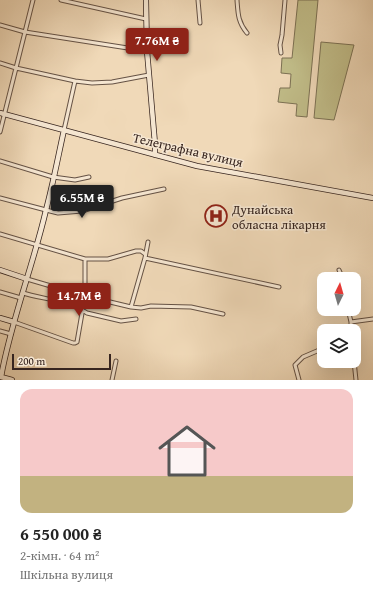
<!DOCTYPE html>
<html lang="uk">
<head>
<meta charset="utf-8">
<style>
	:root { --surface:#fff; --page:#f2f2f2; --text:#222; --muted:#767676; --accent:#8f2418 }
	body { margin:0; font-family:"Gentium Book Plus",serif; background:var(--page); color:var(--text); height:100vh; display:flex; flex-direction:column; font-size:15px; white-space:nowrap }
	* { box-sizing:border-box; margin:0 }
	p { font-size:13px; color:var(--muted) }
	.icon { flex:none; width:22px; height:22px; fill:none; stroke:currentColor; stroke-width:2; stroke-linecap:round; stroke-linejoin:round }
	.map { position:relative; height:380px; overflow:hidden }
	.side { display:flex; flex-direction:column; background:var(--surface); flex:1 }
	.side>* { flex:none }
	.needle { width:26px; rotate:5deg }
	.controls { position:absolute; left:317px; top:272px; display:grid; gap:8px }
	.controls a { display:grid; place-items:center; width:44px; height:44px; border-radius:8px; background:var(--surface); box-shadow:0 4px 16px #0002; font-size:20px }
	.scale { position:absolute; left:12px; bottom:10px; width:99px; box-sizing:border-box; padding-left:4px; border:2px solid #37251f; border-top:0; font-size:11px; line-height:14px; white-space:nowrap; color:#37251f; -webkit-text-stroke:3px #f5e6d1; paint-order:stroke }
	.price { position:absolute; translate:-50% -34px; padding:0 9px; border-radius:4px; background:var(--accent); color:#fff; font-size:13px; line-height:26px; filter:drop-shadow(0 1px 2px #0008) }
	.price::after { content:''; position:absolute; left:50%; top:24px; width:12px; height:9px; margin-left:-6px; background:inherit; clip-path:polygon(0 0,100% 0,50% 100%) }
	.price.current { background:#222; color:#fff }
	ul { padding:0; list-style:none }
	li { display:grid; align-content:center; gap:8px; height:212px; padding:0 20px }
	li span { display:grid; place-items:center; height:124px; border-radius:12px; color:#555 }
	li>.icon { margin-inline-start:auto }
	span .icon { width:72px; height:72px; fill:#fffc; stroke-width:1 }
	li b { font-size:17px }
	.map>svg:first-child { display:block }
	.green { fill:#c1bd89; stroke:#7c7154 }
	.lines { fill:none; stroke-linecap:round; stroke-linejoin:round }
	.street-casing { stroke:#655245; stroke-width:5 }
	.secondary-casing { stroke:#37251f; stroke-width:6 }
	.street { stroke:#f5e6d1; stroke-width:3 }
	.secondary { stroke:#f5e6d1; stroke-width:4.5 }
	.labels { text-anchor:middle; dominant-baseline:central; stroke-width:3; stroke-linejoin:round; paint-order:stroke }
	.street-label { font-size:13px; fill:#37251f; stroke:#f5e6d1 }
	.poi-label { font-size:13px; fill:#37251f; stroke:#f5e6d1; text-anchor:start }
</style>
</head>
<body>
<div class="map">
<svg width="373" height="380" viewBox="0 0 373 380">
	<rect width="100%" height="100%" fill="#f0d9b8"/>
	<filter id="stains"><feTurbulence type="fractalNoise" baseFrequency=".005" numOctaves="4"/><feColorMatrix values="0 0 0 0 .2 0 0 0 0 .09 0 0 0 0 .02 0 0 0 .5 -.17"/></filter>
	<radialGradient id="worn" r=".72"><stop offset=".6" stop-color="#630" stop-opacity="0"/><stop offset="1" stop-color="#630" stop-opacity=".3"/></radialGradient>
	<path class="green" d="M298,0H318L307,117L296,116L297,104L278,102L280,88H290L291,74L281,73L282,58H292Z
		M321,42L354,45L334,120L314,118Z"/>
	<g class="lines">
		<g class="street-casing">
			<path id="street" d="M61,0L146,19
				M198,0L200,23
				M237,0C238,14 238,22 247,33
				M0,25L25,32L147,51
				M281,53L280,45L282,35L285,0
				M0,63L16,68L75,81L92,83L112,82L149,75
				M64,130L75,81
				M0,132L33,0
				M0,161L53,177L75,180L89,177
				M0,198L46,210L58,213L82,211L122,198L164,189
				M0,234L85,259H108L136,251H141L145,254
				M145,258L279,287
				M339,270L343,279
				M27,279L85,296L131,307L141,308L151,306L191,307L223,314
				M0,292L21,298
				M23,293C43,299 70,301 87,313L121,321L136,319
				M131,307L145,258L148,242
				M348,309L351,322V331
				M14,322L73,343H75L77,342L85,296V259
				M351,322L373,319
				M0,331L11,334
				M354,361L356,380
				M112,380L116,361
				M299,380L295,365L303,357L324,348"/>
		</g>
		<g class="secondary-casing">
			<path id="secondary" d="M146,0L147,51L155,144V155
				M0,113L197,166L373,198
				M0,270L27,279
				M0,318L14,322
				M12,380L1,377C11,321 33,266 46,210C53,184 58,157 64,130"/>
		</g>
		<use href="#street" class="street"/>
		<use href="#secondary" class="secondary"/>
	</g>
	<defs>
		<g id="hospital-ring" transform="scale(1.15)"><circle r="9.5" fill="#f5e6d1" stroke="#8f2418" stroke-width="1.5"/><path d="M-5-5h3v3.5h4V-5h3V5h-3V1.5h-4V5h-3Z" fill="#8f2418"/></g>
	</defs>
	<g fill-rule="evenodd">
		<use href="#hospital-ring" x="216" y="216"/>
	</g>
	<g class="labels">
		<g class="street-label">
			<text transform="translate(188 150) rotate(13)">Телеграфна вулиця</text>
		</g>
		<g class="poi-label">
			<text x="232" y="209">Дунайська<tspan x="232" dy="15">обласна лікарня</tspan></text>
		</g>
	</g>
	<rect width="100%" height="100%" filter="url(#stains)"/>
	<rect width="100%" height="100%" fill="url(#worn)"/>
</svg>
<div class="controls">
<a><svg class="needle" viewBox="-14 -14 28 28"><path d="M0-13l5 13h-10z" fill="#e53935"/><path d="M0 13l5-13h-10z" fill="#767676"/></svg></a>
<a><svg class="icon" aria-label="layers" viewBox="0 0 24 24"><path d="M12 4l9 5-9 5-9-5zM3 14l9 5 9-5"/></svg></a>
</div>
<div class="scale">200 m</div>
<b class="price" style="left:157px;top:62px">7.76M ₴</b>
<b class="price current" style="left:82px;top:219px">6.55M ₴</b>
<b class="price" style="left:79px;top:317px">14.7M ₴</b>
</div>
<section class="side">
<ul>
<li><span style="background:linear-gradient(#f6c9c9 70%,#c2b280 0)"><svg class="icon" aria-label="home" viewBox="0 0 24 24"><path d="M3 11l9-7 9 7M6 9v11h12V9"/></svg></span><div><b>6 550 000 ₴</b><p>2-кімн. · 64 m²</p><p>Шкільна вулиця</p></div></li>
</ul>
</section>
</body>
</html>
